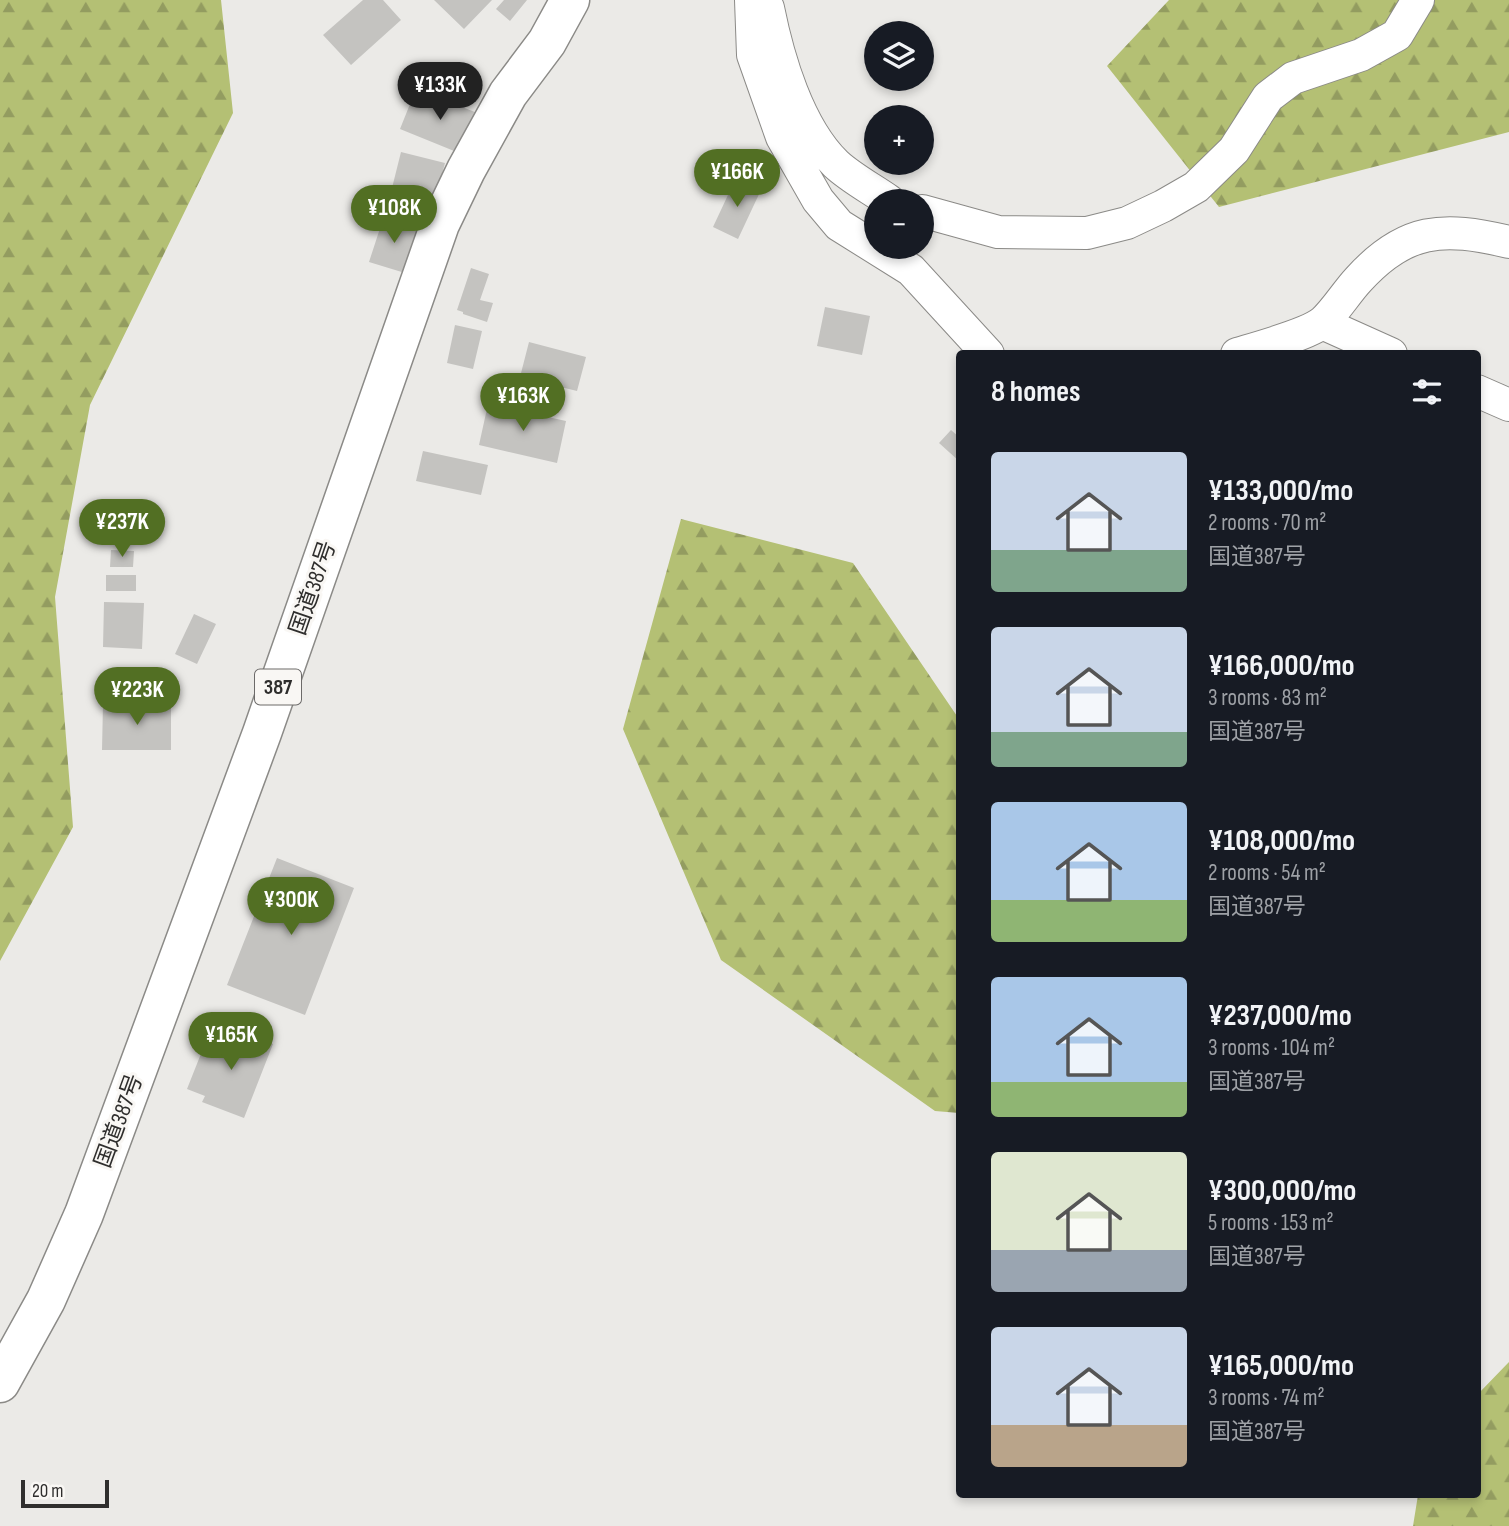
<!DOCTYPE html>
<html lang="en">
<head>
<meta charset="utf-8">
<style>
	:root { --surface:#171b24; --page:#20242c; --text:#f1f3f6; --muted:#9ea1a6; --accent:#526f23 }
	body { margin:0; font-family:"Sofia Sans Condensed","Noto Sans JP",sans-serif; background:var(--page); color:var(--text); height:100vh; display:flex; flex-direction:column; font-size:26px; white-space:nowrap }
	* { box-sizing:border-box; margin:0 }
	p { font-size:23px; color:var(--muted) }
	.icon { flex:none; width:38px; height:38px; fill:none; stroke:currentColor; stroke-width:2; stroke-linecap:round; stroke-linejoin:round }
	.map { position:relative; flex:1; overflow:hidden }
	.panel { position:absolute; left:956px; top:350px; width:525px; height:1148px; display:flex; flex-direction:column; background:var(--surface); border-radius:7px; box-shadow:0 4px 10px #0003 }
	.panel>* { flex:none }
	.fabs { position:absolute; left:864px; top:21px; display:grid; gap:14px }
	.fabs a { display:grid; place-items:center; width:70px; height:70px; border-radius:50%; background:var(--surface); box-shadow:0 4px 10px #0003; font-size:35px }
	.scale { position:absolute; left:21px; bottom:18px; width:88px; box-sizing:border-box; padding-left:7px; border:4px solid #2f2e2d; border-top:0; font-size:19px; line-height:24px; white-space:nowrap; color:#2f2e2d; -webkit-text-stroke:5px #f9f7f4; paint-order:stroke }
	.price { position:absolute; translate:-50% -60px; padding:0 16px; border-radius:24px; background:var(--accent); color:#fff; font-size:23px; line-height:46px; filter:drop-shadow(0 2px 4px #0008) }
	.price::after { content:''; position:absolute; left:50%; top:42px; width:21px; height:16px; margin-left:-10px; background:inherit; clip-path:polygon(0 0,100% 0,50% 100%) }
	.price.active { background:#222; color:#fff }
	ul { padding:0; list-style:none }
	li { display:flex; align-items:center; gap:21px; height:175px; padding:0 35px }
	li span { display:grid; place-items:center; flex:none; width:196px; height:140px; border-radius:7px; color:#555 }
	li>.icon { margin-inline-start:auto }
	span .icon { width:84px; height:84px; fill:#fffc; stroke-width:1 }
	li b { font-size:30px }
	h2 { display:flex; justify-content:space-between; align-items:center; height:84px; padding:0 35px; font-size:30px }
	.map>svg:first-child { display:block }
	.forest { fill:url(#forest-firs) }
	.building { fill:#c4c3c0 }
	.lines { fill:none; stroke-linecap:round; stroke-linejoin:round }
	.minor-casing { stroke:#8b8a87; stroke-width:34 }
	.trunk-casing { stroke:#8b8a87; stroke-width:41 }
	.minor { stroke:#fff; stroke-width:32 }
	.trunk { stroke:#fff; stroke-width:38 }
	.labels { text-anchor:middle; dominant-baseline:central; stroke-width:6; stroke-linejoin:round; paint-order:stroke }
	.shield { fill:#f9f7f4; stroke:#6c6a69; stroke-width:2 }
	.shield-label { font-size:21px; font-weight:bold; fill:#2f2e2d }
	.street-label { font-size:23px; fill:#2f2e2d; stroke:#f9f7f4 }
</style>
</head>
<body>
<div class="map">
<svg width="1509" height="1526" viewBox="0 0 1509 1526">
	<defs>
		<pattern id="forest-firs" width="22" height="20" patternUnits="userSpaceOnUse" patternTransform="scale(1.75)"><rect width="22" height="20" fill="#b4c074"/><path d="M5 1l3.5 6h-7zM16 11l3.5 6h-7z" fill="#939c60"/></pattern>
	</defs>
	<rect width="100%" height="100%" fill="#ebeae7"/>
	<path class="forest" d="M0,0H221L233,113L90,405L55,597L73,827L0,961Z
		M1169,0H1509V132L1219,207L1107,66Z
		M681,519L853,563L959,719V1113L935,1111L721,960L623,729Z
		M1509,1362V1526H1413L1418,1495L1477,1494V1395Z"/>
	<path class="building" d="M363,0H383L401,20L351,65L323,35Z
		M434,0H492L464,29Z
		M504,0H527L510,21L496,9Z
		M416,89L480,114L464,155L400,129Z
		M735,150L768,166L760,183L727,167Z
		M401,152L445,163L434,203L391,192Z
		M735,180L760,192L738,239L713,227Z
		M384,216L420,228L405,273L369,262Z
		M471,268L489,274L480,300L493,303L487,322L463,314V312L457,310Z
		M825,307L870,316L862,355L817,346Z
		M455,325L482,331L473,369L447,363Z
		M529,342L586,357L577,391L520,377Z
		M488,404L566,421L557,463L479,445Z
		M951,430L959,437V461L939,443Z
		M423,451L488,465L481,495L416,481Z
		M111,550L134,551L133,567H110Z
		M106,575H136V591H106Z
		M104,602L144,603L142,649L103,647Z
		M194,614L216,624L197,664L175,654Z
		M103,704L171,705V750H102Z
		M277,858L354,888L305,1015L227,985Z
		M232,1028L273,1044L244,1118L202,1102L205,1096L187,1089L206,1041L224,1048Z"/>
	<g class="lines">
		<g class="minor-casing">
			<path id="minor" d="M751,0L753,55L782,137L818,200L839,225L911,270L988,354
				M759,3L768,8C778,58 798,127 836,164C851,178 872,189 889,201
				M922,211L998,232L1087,233L1127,223L1163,206L1196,187L1234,150L1268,97L1293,78L1361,55L1397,35L1418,0
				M1322,323L1391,354
				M1237,354C1257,348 1309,334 1323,322C1336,310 1346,293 1358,280C1405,228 1443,226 1509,242
				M1477,391L1509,405"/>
		</g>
		<g class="trunk-casing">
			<path id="trunk" d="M0,1383L46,1300L84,1214L262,733L440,224L466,170L508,94L547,42L570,0"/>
		</g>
		<use href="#minor" class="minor"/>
		<use href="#trunk" class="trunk"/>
	</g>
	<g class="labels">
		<rect class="shield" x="255" y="669.5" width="46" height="35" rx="5"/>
		<g class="shield-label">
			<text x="278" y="687">387</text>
		</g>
		<g class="street-label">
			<text transform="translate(313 588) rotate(-71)">国道387号</text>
			<text transform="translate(119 1121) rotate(-70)">国道387号</text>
		</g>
	</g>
</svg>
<div class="fabs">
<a><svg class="icon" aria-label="layers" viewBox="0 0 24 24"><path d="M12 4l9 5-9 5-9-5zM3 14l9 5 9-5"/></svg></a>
<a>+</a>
<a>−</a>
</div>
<div class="scale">20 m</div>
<b class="price active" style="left:440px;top:122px">¥133K</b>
<b class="price" style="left:737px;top:209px">¥166K</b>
<b class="price" style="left:394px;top:245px">¥108K</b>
<b class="price" style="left:523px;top:433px">¥163K</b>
<b class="price" style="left:122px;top:559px">¥237K</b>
<b class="price" style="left:137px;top:727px">¥223K</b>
<b class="price" style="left:291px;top:937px">¥300K</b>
<b class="price" style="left:231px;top:1072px">¥165K</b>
<section class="panel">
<h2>8 homes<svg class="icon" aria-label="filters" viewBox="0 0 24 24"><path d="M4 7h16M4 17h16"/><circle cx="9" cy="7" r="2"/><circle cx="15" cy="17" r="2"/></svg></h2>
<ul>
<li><span style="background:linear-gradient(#c9d6e8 70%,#7fa58c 0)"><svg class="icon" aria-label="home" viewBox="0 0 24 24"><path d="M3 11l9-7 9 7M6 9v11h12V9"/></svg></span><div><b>¥133,000/mo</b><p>2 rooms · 70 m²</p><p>国道387号</p></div></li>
<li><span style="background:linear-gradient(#c9d6e8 75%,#7fa58c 0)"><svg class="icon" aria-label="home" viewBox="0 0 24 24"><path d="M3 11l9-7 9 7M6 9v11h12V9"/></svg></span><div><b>¥166,000/mo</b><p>3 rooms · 83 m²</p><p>国道387号</p></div></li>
<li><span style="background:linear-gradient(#a9c7e8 70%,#8fb573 0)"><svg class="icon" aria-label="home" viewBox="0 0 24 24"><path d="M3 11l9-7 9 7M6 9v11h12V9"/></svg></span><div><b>¥108,000/mo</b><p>2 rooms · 54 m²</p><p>国道387号</p></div></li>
<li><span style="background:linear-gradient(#a9c7e8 75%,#8fb573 0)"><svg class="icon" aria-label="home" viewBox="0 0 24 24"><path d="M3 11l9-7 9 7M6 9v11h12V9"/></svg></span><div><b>¥237,000/mo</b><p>3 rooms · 104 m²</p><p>国道387号</p></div></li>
<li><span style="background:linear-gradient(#dfe7d0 70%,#9aa5b1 0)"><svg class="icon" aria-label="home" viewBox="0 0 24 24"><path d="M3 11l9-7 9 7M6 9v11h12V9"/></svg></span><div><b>¥300,000/mo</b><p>5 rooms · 153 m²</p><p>国道387号</p></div></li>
<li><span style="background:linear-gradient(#c9d6e8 70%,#b9a48a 0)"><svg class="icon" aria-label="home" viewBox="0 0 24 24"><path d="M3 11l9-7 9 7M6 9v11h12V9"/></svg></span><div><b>¥165,000/mo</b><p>3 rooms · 74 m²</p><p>国道387号</p></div></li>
</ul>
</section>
</div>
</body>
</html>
